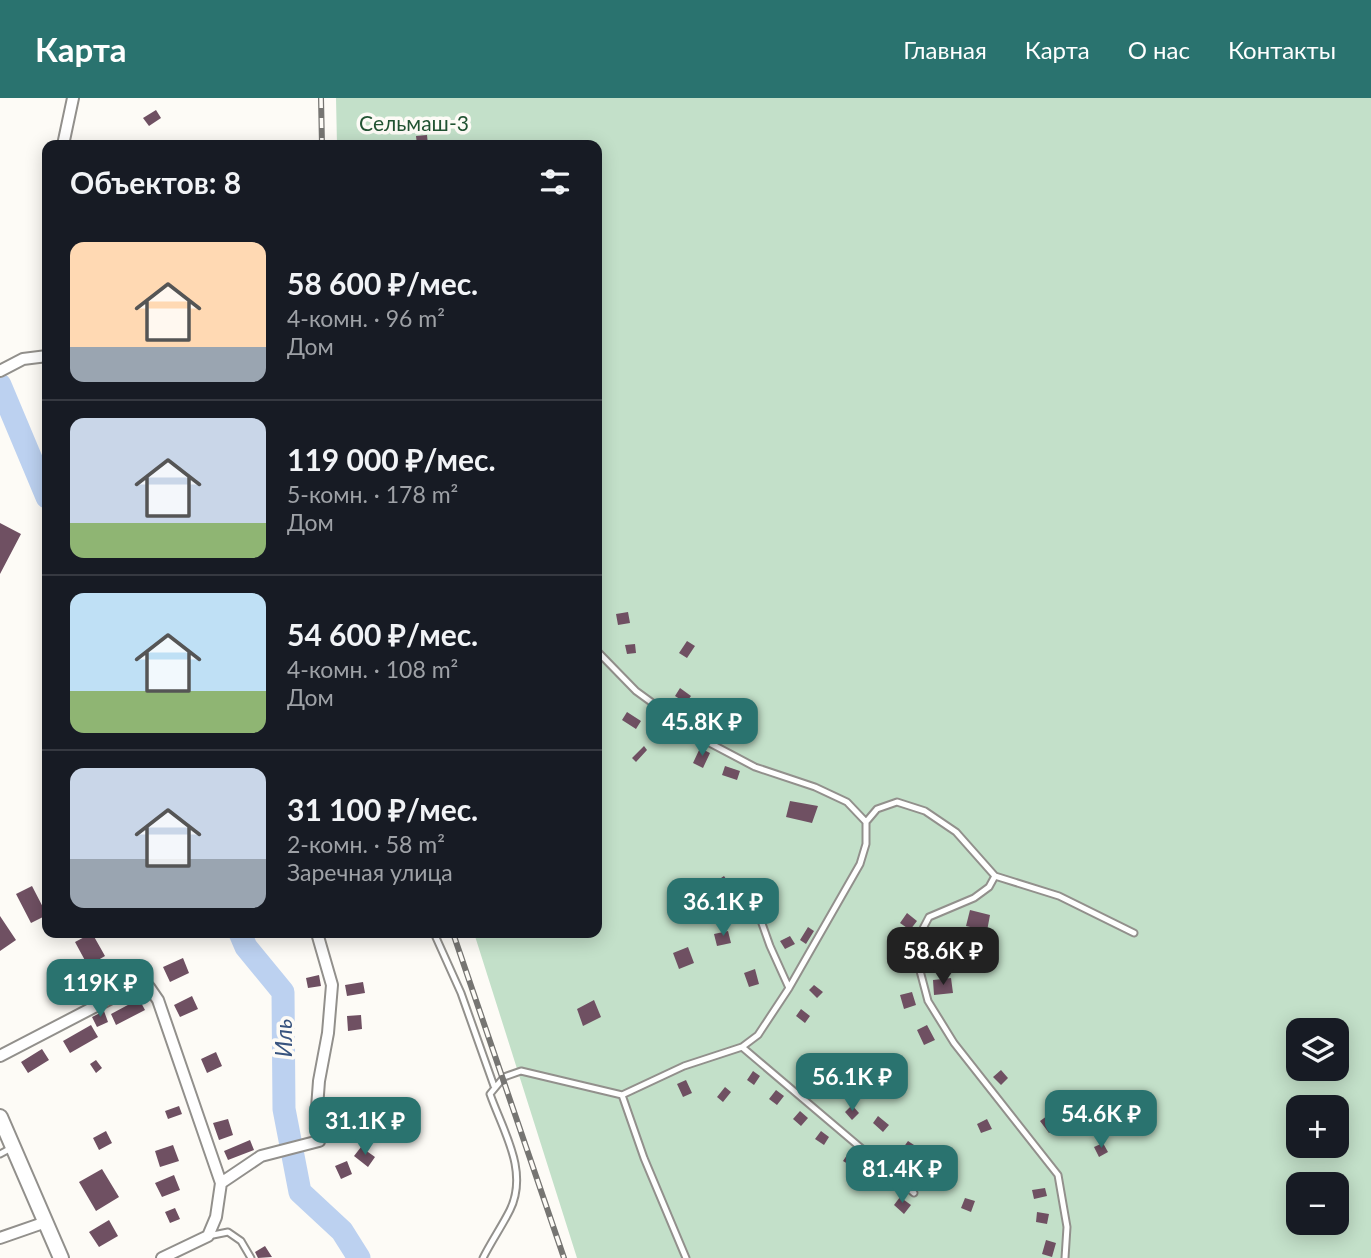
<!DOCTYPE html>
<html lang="ru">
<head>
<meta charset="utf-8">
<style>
	:root { --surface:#171b24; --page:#20242c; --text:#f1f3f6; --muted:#9ea1a6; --line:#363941; --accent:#2a736f }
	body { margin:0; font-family:Lato,sans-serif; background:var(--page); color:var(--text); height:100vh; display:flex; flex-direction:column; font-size:26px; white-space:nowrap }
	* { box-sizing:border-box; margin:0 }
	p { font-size:23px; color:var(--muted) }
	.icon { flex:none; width:38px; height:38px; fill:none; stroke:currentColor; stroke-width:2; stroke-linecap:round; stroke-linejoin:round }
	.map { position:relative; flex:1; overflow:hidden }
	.panel { position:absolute; left:42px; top:42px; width:560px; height:798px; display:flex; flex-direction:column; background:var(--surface); border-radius:14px; box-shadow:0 4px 18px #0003 }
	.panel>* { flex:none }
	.buttons { position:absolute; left:1286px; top:920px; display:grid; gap:14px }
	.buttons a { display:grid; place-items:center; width:63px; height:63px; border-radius:14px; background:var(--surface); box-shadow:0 4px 18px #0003; font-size:35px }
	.price { position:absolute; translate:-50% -60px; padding:0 16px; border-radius:14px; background:var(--accent); color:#fff; font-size:23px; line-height:46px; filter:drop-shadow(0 2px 4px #0008) }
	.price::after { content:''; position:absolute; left:50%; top:42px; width:21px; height:16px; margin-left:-10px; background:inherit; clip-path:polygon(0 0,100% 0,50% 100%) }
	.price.current { background:#222; color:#fff }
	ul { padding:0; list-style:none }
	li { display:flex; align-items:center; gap:21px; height:175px; padding:0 28px }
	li+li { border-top:2px solid var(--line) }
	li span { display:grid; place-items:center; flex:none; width:196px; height:140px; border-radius:14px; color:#555 }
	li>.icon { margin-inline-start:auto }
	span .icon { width:84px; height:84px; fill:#fffc; stroke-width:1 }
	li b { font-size:30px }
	h2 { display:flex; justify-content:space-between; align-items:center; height:84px; padding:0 28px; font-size:30px }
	header { display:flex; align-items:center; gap:42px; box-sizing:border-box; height:98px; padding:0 35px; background:var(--accent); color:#fff }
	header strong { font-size:33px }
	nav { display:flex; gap:38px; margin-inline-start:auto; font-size:24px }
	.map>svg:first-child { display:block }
	.green { fill:#c3e0c9; fill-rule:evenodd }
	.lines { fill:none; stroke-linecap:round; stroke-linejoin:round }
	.river { stroke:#bcd1f0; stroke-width:23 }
	.building { fill:#6f5062 }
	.lane-casing { stroke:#92908c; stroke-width:9 }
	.street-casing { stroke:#92908c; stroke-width:14 }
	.secondary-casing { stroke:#92908c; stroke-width:18 }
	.lane { stroke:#fff; stroke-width:5 }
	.street { stroke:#fff; stroke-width:10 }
	.secondary { stroke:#fff; stroke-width:14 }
	.rail-casing { stroke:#767572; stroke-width:6 }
	.rail { stroke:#fdfbf6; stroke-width:3.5; stroke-dasharray:10; stroke-linecap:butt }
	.labels { text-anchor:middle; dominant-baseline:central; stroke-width:7; stroke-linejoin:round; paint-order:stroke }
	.park-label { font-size:21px; fill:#215332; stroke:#fdfbf6 }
	.water-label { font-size:23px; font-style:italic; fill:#37537e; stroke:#fdfbf6 }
</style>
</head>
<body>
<header>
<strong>Карта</strong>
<nav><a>Главная</a><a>Карта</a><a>О нас</a><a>Контакты</a></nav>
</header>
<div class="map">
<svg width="1371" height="1160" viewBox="0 0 1371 1160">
	<rect width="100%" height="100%" fill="#fdfbf6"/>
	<path class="green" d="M336,0H1371V1160H577L474,835H597V47H337ZM1298,933H1337V971H1298ZM1298,1010H1337V1048H1298ZM1298,1087H1337V1125H1298Z"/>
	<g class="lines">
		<path class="river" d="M0,287L47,399
			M240,835L246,849L283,894L284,1011L300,1094L342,1133L359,1160"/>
	</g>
	<path class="building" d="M156,12L161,20L149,28L143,20Z
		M427,37L428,47H417L416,38Z
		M0,425L21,436L0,476Z
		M628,514L630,525L618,527L616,516Z
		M687,543L695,548L687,560L679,555Z
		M635,546L636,555L627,556L625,547Z
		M680,590L691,598L686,605L675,598Z
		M627,614L641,623L636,631L622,622Z
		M713,614L721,619L717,626L709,621Z
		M743,631L751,636L745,645L737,641Z
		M644,648L647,652L636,664L632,660Z
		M700,650L710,655L703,670L693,665Z
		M725,668L740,673L737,682L722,677Z
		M790,703L818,708L812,725L786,719Z
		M724,778L732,790L723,795L715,784Z
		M772,782L778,793L764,800L759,789Z
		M32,788L47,817L31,825L16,796Z
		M970,812L990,817L987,833L966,828Z
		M907,815L917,823L910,832L900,825Z
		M0,818L16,842L0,853Z
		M808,829L814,833L806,846L800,842Z
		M728,833L731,845L717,848L714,836Z
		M92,835L105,858L88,868L75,844Z
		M790,838L795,846L785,851L780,843Z
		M688,849L694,865L679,871L673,855Z
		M942,849L956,850L955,863L941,862Z
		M183,860L189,875L170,884L163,869Z
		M755,871L759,886L749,889L744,875Z
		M319,877L321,888L308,890L306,880Z
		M951,880L953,895L934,897L933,882Z
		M363,884L365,895L347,898L345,887Z
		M814,887L823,894L817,900L809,892Z
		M912,894L916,907L904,911L900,897Z
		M192,898L198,911L180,919L174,907Z
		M139,901L145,912L116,927L111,916Z
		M594,902L601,919L583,928L577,911Z
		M801,911L810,918L805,925L796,918Z
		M104,913L108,924L97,929L92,919Z
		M361,917L362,931L348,933L347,918Z
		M91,927L98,939L70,955L63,943Z
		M927,927L935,942L924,947L917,932Z
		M42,951L49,962L28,975L21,964Z
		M216,954L222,968L207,975L201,961Z
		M96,962L102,970L96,975L90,966Z
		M1001,972L1008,980L1001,987L993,979Z
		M753,973L760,978L754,987L747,982Z
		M830,980L835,986L827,993L822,987Z
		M686,982L692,995L683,999L677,986Z
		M725,989L731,994L723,1004L717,999Z
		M776,992L784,998L777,1007L769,1001Z
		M852,1007L859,1015L852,1022L845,1014Z
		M179,1008L182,1016L168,1021L165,1013Z
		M800,1013L808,1020L801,1028L793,1021Z
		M878,1018L889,1027L883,1034L873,1025Z
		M1047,1018L1056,1030L1049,1035L1040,1023Z
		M228,1021L233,1037L219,1042L213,1025Z
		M987,1021L992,1031L981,1035L977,1026Z
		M106,1033L112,1045L99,1052L93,1040Z
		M821,1033L829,1039L824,1047L815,1041Z
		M250,1042L254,1052L228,1062L224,1053Z
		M908,1043L914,1047L905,1061L898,1057Z
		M1103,1045L1108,1054L1099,1059L1094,1049Z
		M173,1047L179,1063L160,1069L155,1053Z
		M361,1049L375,1059L368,1069L354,1058Z
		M849,1054L859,1061L853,1069L843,1063Z
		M347,1063L352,1076L341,1081L335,1068Z
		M102,1071L119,1099L96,1113L79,1084Z
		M866,1073L873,1078L867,1085L860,1080Z
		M174,1077L180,1092L162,1099L155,1085Z
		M1045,1090L1047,1098L1034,1101L1032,1092Z
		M900,1099L911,1107L904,1116L894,1107Z
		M965,1100L975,1103L971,1114L961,1110Z
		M175,1110L180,1121L170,1125L165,1114Z
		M1037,1114L1049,1116L1047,1126L1036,1124Z
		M109,1122L118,1138L99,1149L89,1134Z
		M1046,1142L1056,1145L1052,1159L1042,1156Z
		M265,1148L272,1159L258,1160L255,1154Z"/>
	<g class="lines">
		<g class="lane-casing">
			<path id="lane" d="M597,553L636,593L702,641L755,669L815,689L847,704L866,724
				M995,778L989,789L974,800L929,819L918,840L919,869L928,903L954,945L1058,1077L1067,1129L1065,1160
				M749,789L770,848L789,890
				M434,835L461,895L494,988
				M742,949L914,1095
				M622,997L644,1060L686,1160
				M0,1056L13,1049
				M208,1138L228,1134L241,1143L251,1160
				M483,1160C491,1144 502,1128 510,1112C529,1073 503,1033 490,996L504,979L521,973L622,997L684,968L742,949L758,937L789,890L860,766L866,746V724L877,711L897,704L925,713L956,734L995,778L1059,798L1134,835"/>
		</g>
		<g class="street-casing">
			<path id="street" d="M63,47L73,0
				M0,273L23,261L47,258
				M0,958L123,894L139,886L149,889L158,902L221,1085L216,1119L208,1138L162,1160
				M221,1085L261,1058L319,1043L317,1010L319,983L328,935L332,887L317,835
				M0,1140L46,1124"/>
		</g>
		<g class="secondary-casing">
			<path id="secondary" d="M0,1019L61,1160"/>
		</g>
		<use href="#lane" class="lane"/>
		<use href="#street" class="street"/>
		<use href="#secondary" class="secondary"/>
		<g class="rail-casing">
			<path id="rail" d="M321,0L322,47
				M453,835L564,1160"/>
		</g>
		<use href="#rail" class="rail"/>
	</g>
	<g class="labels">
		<g class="park-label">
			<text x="414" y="24">Сельмаш-3</text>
		</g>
		<g class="water-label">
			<text transform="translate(283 940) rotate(-90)">Иль</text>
		</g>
	</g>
</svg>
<div class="buttons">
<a><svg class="icon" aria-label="layers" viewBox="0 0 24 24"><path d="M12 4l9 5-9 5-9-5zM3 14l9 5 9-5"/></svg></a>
<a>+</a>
<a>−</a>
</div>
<b class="price" style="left:702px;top:660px">45.8K ₽</b>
<b class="price" style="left:723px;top:840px">36.1K ₽</b>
<b class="price current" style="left:943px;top:889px">58.6K ₽</b>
<b class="price" style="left:100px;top:921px">119K ₽</b>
<b class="price" style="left:852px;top:1015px">56.1K ₽</b>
<b class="price" style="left:1101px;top:1052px">54.6K ₽</b>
<b class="price" style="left:365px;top:1059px">31.1K ₽</b>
<b class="price" style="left:902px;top:1107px">81.4K ₽</b>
<section class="panel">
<h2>Объектов: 8<svg class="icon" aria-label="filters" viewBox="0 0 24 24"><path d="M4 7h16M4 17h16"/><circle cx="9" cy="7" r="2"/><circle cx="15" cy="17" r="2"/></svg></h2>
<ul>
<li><span style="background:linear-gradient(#ffd9b3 75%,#9aa5b1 0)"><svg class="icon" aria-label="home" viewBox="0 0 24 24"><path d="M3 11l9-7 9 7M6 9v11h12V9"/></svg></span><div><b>58 600 ₽/мес.</b><p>4-комн. · 96 m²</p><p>Дом</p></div></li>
<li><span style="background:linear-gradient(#c9d6e8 75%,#8fb573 0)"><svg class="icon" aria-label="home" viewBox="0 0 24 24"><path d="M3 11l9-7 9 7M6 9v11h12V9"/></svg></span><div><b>119 000 ₽/мес.</b><p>5-комн. · 178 m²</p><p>Дом</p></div></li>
<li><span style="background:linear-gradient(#bfe0f5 70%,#8fb573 0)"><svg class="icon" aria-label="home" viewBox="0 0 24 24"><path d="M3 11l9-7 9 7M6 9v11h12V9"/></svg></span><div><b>54 600 ₽/мес.</b><p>4-комн. · 108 m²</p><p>Дом</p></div></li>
<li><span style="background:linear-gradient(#c9d6e8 65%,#9aa5b1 0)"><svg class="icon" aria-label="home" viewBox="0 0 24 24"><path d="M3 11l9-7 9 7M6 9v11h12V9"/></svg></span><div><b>31 100 ₽/мес.</b><p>2-комн. · 58 m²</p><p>Заречная улица</p></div></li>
</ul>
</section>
</div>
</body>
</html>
